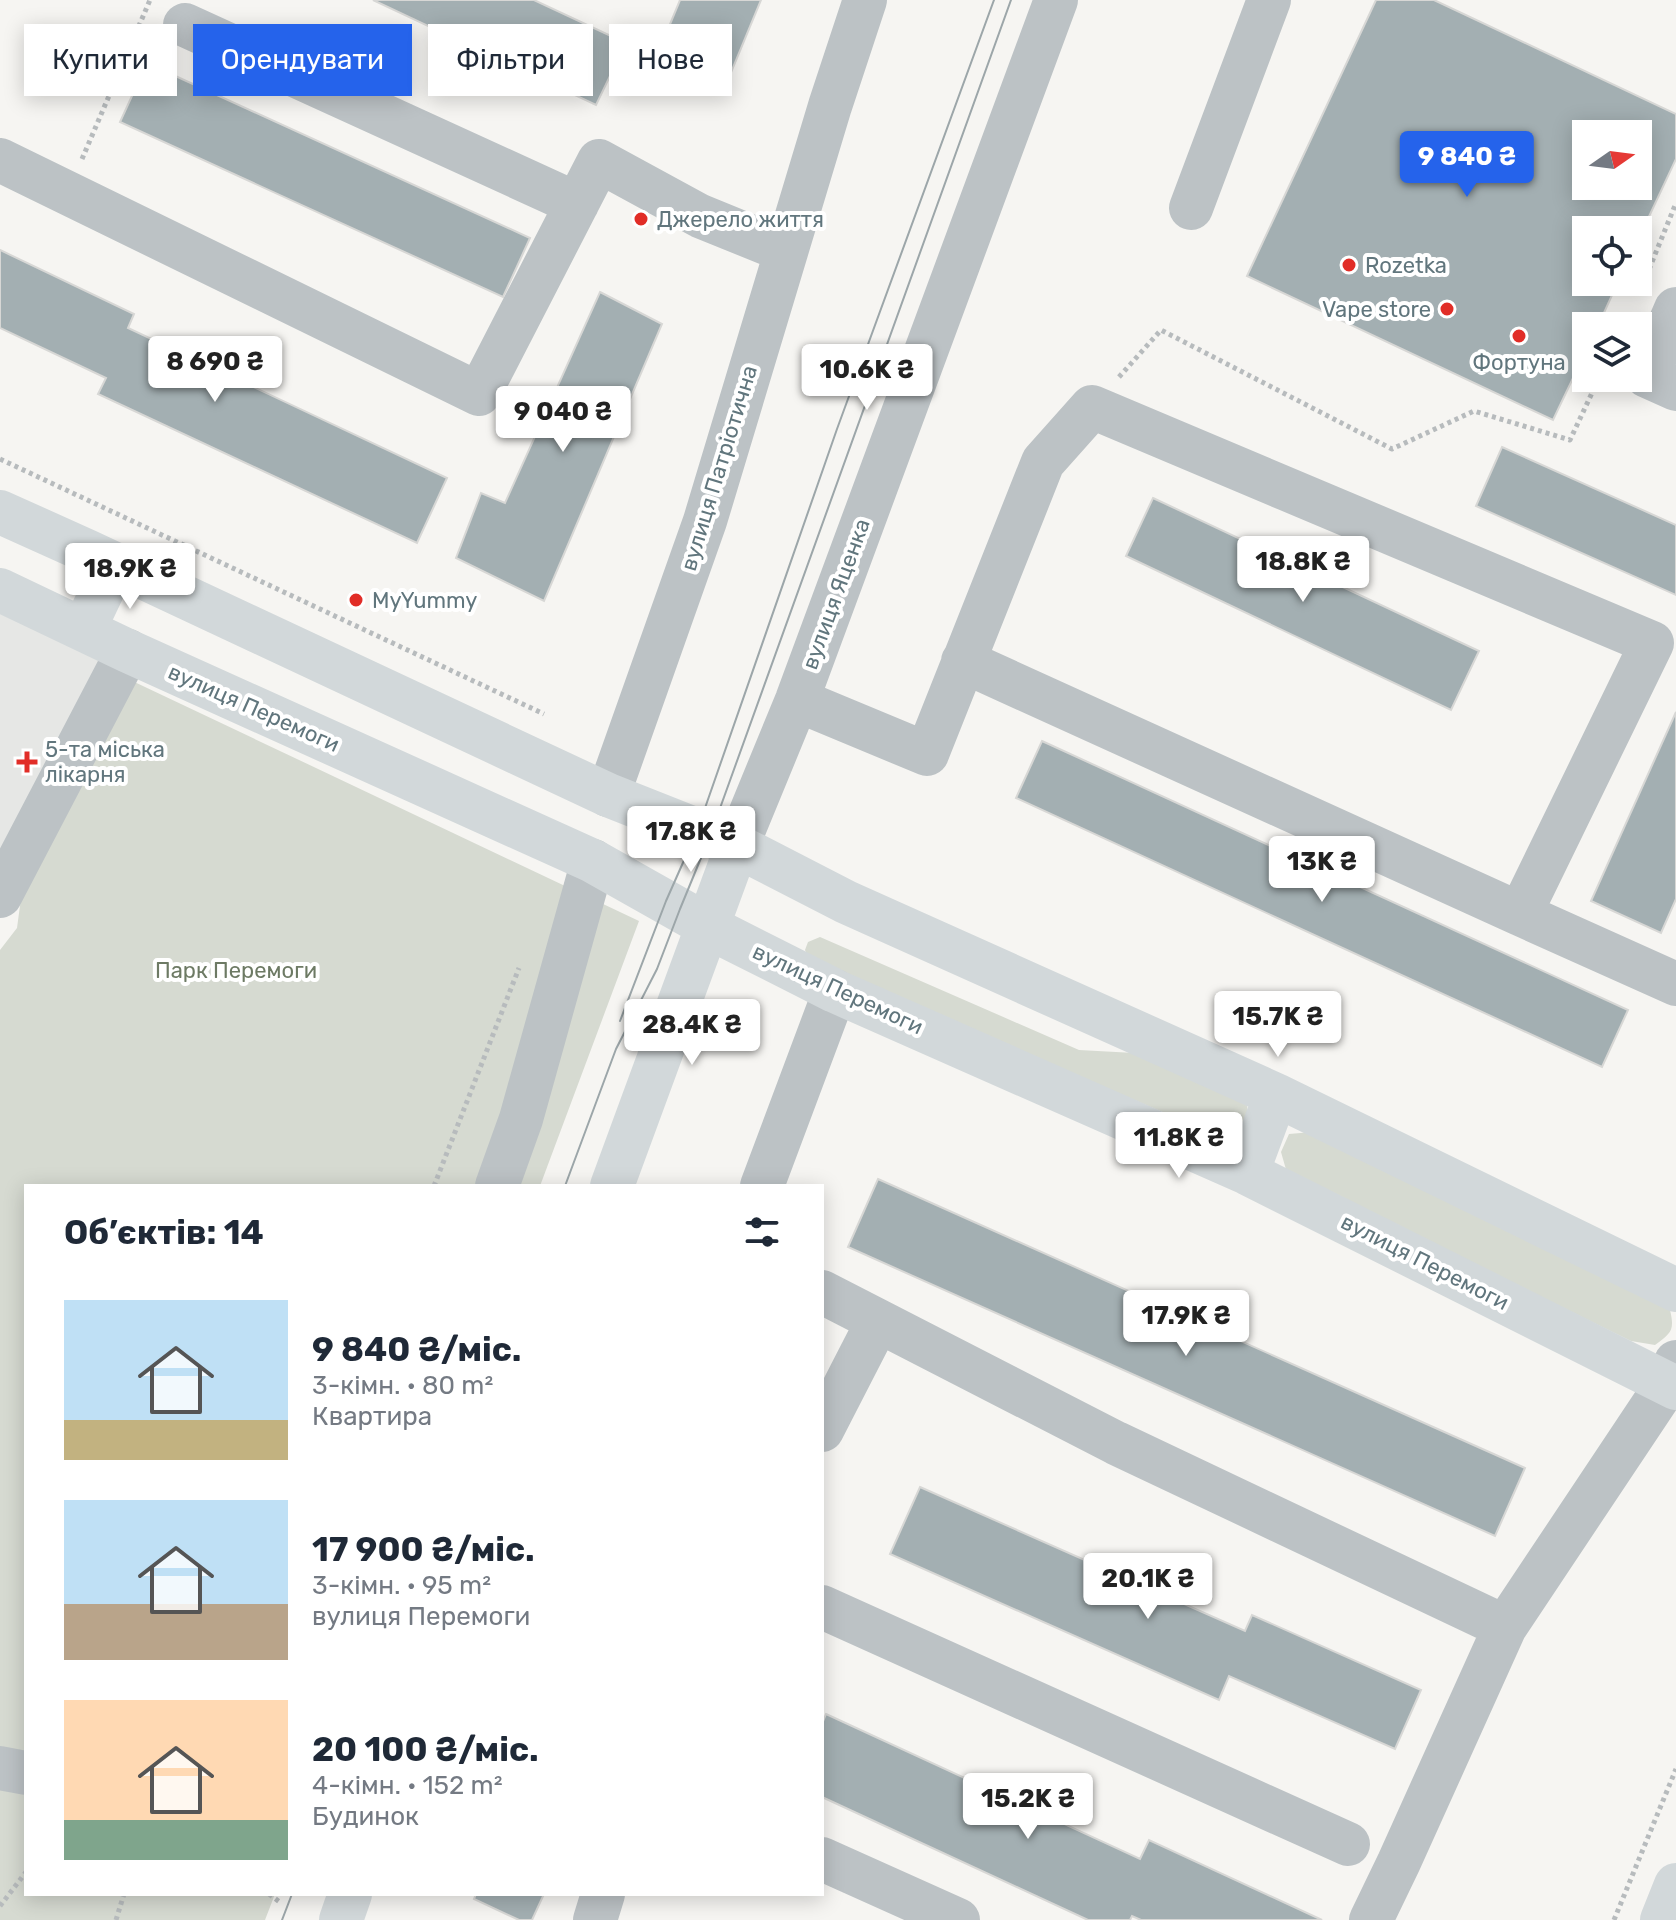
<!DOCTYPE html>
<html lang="uk">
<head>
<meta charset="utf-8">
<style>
	:root { --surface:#fff; --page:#f6f6f7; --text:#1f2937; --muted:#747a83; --accent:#2563eb }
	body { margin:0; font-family:Rubik,sans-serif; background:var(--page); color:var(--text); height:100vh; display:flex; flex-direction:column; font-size:30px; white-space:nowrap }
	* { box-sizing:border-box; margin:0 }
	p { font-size:26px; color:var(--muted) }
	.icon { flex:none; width:44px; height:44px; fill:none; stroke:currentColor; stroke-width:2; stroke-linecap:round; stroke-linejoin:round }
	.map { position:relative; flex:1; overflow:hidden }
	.panel { position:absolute; left:24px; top:1184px; width:800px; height:712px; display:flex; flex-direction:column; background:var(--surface); border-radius:0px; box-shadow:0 4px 20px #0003 }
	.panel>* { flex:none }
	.top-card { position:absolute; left:24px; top:24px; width:800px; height:72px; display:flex; gap:16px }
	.needle { width:52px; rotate:76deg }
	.buttons { position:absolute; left:1572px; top:120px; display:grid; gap:16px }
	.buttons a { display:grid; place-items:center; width:80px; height:80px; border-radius:0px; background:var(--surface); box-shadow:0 4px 20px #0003; font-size:40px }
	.price { position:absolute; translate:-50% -68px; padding:0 18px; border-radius:8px; background:#fff; color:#222; font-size:26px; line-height:52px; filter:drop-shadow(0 2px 4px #0008) }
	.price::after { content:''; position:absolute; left:50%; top:48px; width:24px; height:18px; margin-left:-12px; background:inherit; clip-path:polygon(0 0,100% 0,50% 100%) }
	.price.on { background:var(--accent); color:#fff }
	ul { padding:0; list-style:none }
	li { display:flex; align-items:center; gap:24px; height:200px; padding:0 40px }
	li span { display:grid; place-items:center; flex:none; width:224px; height:160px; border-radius:0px; color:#555 }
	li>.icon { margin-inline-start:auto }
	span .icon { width:96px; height:96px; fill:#fffc; stroke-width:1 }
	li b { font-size:34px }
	h2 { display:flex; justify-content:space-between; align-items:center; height:96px; padding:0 40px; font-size:34px }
	.tag { padding:0 28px; border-radius:0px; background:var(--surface); box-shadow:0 4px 20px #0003; font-size:28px; line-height:72px }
	.tag.on { background:var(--accent); color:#fff }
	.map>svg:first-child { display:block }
	.built { fill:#e6e7e5 }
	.green { fill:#d6dad1 }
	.building { fill:#a3afb2; stroke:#d7d7d5; stroke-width:2; fill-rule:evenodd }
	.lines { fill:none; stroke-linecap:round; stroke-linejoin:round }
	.path { stroke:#b7bbbd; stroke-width:5; stroke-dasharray:4 4; stroke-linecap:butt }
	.minor { stroke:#bcc2c5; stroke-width:44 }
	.major { stroke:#d2d8da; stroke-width:44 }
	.tram { stroke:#9ca6a9; stroke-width:2 }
	.poi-dot { fill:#e12d27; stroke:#fff; stroke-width:3 }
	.labels { text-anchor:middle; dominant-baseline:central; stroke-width:8; stroke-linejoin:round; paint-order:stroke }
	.poi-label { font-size:22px; fill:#61767d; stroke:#fff; text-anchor:start }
	.street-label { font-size:22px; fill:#61767d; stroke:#fff }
	.park-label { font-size:22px; fill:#6d7a64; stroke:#fff }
</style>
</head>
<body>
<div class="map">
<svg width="1676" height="1920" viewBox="0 0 1676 1920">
	<rect width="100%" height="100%" fill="#f6f5f2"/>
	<path class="built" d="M0,598L108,649L0,875Z"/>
	<path class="green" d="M126,678L639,921L540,1186H26V1894H275L265,1920H0V950L17,928L31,824Z
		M820,937L1079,1050L1153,1054L1247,1103C1250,1131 1238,1136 1212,1133L810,962L805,950L808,942Z
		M1312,1132L1656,1301L1670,1310C1675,1331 1671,1333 1655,1345L1631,1341L1287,1173L1281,1152L1289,1134Z"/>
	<path class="building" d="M373,0H534L626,43L596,105Z
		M680,0H761L725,87L656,58Z
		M1376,0H1434L1676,114V159L1638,240V230H1586V282H1618L1598,326H1586V351L1553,420L1247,276ZM1586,134H1638V186H1586Z
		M147,63L530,238L503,297L120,122Z
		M0,250L134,314L128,328L447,478L417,543L98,394L106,378L0,328Z
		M600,292L662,324L544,601L456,558L481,493L505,503Z
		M1502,447L1676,525V595L1476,506Z
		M1153,498L1479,651L1451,710L1126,556Z
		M1676,712V899L1661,933L1591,901Z
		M1042,741L1628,1010L1602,1067L1016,798Z
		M878,1179L1525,1468L1495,1536L848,1247Z
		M920,1487L1245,1631L1252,1615L1421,1690L1395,1749L1229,1676L1219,1700L890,1554Z
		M826,1714L1140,1859L1149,1840L1322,1920H1141L1132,1916L1130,1920H1088L822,1797V1724Z
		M476,1894H544L532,1920H519L474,1899Z"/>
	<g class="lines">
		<path class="path" d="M82,159L150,0
			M1643,284L1676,203
			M1119,377L1161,330L1392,449L1474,411L1570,440L1599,378
			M0,459L544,714
			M434,1186L519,968
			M269,1894L281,1903
			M0,1906L26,1872
			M116,1920L124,1894
			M1614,1920L1676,1769"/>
		<path class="minor" d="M185,25L577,204
			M0,160L479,394L599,161L700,216L786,251
			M1191,208L1269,0
			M1676,309L1647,376L1676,389
			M963,661L1520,914
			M797,700L927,754L1043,462L1092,407L1652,643L1520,914L1676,984
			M608,795L705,521L830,106L865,0
			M737,846L797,700L1056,0
			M0,896L128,651
			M497,1186L521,1119L593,861
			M762,1186L835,991
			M822,1292L1116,1443L1505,1627
			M822,1430L878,1321
			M822,1607L1348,1844
			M0,1768L26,1773
			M822,1859L958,1920
			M595,1920L603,1894
			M1371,1920L1399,1862L1505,1627L1667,1384L1676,1362"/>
		<path class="major" d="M0,512L89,552L608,795L737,846L846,902L1276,1095L1676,1290
			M0,590L128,651L593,861L726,936L835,991L1247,1173L1676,1388
			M84,629L115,564
			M1247,1173L1276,1095
			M612,1186L737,846
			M341,1920L350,1894
			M1662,1920L1676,1885"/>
		<path class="tram" d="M620,1021L666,901L697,831L837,429L994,0
			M565,1186L616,1049L657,969L680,909L710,836L1011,0
			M282,1920L292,1894"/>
	</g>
	<g class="poi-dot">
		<circle cx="641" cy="219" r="8"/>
		<circle cx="1349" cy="265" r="8"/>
		<circle cx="1447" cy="309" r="8"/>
		<circle cx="1519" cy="336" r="8"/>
		<circle cx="356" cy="600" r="8"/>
		<path d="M23 750h8v8h8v8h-8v8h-8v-8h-8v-8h8z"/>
	</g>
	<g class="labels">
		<g class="poi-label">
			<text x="657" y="219">Джерело життя</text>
			<text x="1365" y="265">Rozetka</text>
			<text x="1431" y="309" text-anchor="end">Vape store</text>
			<text x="1519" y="362" text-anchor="middle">Фортуна</text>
			<text x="372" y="600">MyYummy</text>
			<text x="45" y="749">5-та міська<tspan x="45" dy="25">лікарня</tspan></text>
		</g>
		<g class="street-label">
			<text transform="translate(719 468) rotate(-73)">вулиця Патріотична</text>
			<text transform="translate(836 594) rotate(-70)">вулиця Яценка</text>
			<text transform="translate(254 708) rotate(24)">вулиця Перемоги</text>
			<text transform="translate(838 989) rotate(25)">вулиця Перемоги</text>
			<text transform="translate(1425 1262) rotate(27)">вулиця Перемоги</text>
		</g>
		<g class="park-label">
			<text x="236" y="970">Парк Перемоги</text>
		</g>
	</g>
</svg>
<div class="buttons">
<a><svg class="needle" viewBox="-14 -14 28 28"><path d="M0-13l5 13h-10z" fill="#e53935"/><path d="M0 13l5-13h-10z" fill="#747a83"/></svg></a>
<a><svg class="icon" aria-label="locate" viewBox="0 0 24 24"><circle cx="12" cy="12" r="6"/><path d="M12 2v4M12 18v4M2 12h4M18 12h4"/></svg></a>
<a><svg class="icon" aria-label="layers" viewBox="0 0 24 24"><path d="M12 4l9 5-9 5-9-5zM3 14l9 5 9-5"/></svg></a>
</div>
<b class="price on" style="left:1467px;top:199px">9 840 ₴</b>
<b class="price" style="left:215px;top:404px">8 690 ₴</b>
<b class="price" style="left:867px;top:412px">10.6K ₴</b>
<b class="price" style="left:563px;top:454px">9 040 ₴</b>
<b class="price" style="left:1303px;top:604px">18.8K ₴</b>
<b class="price" style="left:130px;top:611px">18.9K ₴</b>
<b class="price" style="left:691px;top:874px">17.8K ₴</b>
<b class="price" style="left:1322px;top:904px">13K ₴</b>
<b class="price" style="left:1278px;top:1059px">15.7K ₴</b>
<b class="price" style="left:692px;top:1067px">28.4K ₴</b>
<b class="price" style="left:1179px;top:1180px">11.8K ₴</b>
<b class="price" style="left:1186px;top:1358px">17.9K ₴</b>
<b class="price" style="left:1148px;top:1621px">20.1K ₴</b>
<b class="price" style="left:1028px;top:1841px">15.2K ₴</b>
<div class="top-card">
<a class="tag">Купити</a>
<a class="tag on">Орендувати</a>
<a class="tag">Фільтри</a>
<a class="tag">Нове</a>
</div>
<section class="panel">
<h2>Об’єктів: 14<svg class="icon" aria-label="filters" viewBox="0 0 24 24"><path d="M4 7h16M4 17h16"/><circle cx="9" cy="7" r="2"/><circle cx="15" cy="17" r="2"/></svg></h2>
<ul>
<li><span style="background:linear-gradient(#bfe0f5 75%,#c2b280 0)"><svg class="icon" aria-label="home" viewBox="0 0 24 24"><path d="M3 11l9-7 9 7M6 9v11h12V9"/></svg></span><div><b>9 840 ₴/міс.</b><p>3-кімн. · 80 m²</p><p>Квартира</p></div></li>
<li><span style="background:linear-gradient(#bfe0f5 65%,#b9a48a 0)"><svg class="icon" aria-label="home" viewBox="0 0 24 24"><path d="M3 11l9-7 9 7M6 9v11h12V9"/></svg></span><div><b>17 900 ₴/міс.</b><p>3-кімн. · 95 m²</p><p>вулиця Перемоги</p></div></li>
<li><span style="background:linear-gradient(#ffd9b3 75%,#7fa58c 0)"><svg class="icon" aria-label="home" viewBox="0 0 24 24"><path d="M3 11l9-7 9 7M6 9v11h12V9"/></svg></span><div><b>20 100 ₴/міс.</b><p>4-кімн. · 152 m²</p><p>Будинок</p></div></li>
</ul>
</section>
</div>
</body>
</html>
